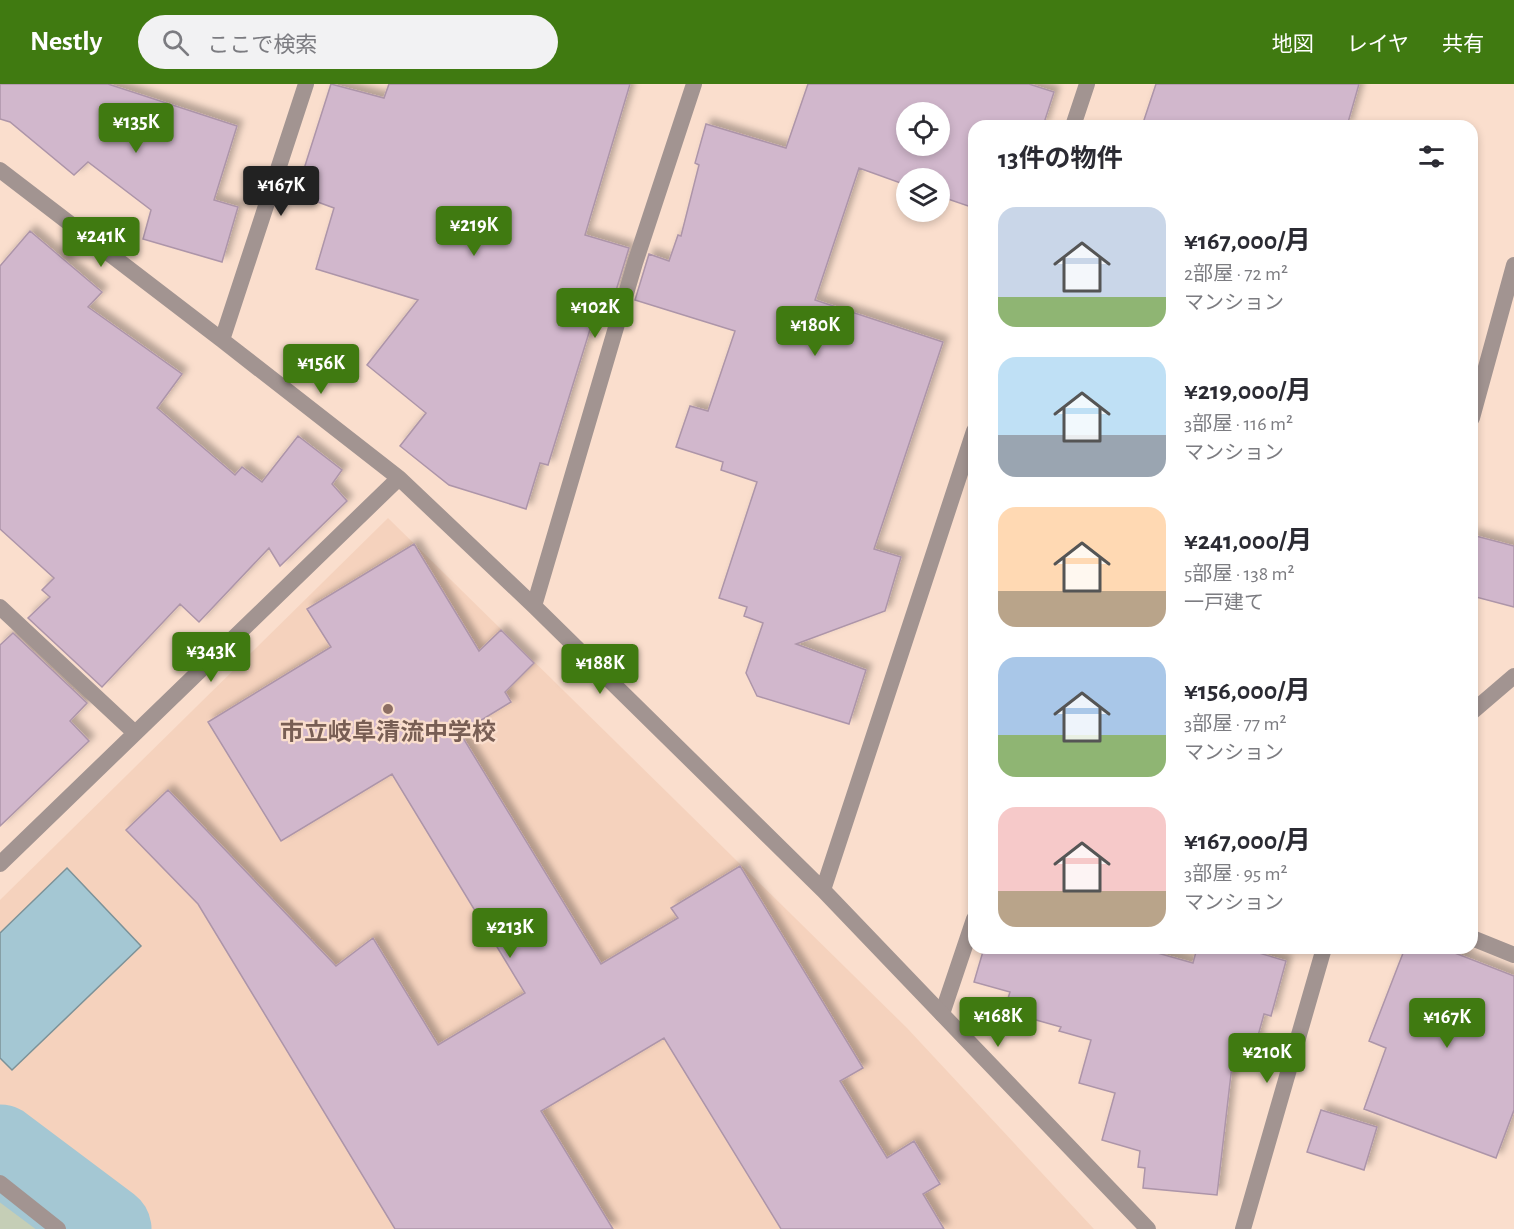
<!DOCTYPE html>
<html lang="ja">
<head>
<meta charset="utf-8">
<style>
	:root { --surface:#fff; --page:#f2f2f3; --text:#2b2b33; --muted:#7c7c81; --accent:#407a11 }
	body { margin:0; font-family:"Alegreya Sans","Noto Sans JP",sans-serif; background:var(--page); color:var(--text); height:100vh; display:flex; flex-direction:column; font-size:22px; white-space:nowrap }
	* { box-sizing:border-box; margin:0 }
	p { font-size:20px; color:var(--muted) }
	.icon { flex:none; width:33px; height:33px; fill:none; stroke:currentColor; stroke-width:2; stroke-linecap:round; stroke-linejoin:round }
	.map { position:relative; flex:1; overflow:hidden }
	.drawer { position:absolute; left:968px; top:36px; width:510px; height:834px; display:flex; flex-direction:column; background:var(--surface); border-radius:18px; box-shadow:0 3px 9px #0003 }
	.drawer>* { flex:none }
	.buttons { position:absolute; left:896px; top:18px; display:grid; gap:12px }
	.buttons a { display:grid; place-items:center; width:54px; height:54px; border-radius:50%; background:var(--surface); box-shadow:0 3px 9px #0003; font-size:30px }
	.price { position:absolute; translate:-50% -51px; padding:0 14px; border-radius:6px; background:var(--accent); color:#fff; font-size:20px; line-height:39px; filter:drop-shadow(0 2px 3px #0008) }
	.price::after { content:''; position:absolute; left:50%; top:36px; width:18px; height:14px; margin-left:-9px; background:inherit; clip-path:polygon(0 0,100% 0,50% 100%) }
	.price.active { background:#222; color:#fff }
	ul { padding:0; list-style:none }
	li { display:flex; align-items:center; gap:18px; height:150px; padding:0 30px }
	li span { display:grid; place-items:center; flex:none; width:168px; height:120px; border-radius:18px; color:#555 }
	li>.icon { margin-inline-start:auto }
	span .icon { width:72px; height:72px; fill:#fffc; stroke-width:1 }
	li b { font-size:26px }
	h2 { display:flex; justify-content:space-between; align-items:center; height:72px; padding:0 30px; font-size:26px }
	header { display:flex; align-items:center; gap:36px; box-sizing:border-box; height:84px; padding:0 30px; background:var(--accent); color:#fff }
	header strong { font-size:28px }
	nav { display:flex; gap:33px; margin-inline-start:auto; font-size:21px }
	.search { width:420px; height:54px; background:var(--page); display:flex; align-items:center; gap:15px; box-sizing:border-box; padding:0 21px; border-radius:33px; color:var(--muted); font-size:22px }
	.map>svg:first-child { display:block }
	.built { fill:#f5d2bd }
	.green { fill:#c5ceb6 }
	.water { fill:#a4c7d3; stroke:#7c9298; stroke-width:1.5 }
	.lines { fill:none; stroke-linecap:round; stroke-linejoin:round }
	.river { stroke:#a4c7d3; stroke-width:87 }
	.building { fill:#d1b7cc; stroke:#ad95a9; stroke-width:1.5; fill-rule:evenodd; filter:url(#shadow) }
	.service { stroke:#a29491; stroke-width:16 }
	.minor { stroke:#a29491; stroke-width:16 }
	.tertiary { stroke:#a29491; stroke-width:16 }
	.education-dot { fill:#8d6e63; stroke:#fadecd; stroke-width:2 }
	.labels { text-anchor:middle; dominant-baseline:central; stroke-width:4.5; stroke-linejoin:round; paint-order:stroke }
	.education-label { font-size:24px; font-weight:bold; fill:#785e54; stroke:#fadecd }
</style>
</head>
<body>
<header>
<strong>Nestly</strong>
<div class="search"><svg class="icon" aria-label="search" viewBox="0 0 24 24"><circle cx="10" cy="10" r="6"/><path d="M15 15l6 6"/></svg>ここで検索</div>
<nav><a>地図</a><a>レイヤ</a><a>共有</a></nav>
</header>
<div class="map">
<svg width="1514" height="1145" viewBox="0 0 1514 1145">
	<defs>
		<filter id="shadow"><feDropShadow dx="5.5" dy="-5.5" stdDeviation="3" flood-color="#0004"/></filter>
	</defs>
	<rect width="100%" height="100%" fill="#fadecd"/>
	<path class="built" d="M388,434L907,944L1094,1145H150L0,1022V816Z"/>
	<path class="green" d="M0,1097L50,1145H0Z"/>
	<path class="water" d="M67,784L141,862L12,986L0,974V849Z"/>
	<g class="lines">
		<path class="river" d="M0,1064L108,1145"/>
	</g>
	<path class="building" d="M0,0H108L237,42L214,116L238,123L222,178L143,155L151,126L88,78L74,91L10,38L0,35Z
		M331,0L384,14L389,0H630L585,151L629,164L615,210L605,207L604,211L601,210L548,381L540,379L526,425L449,401L400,362L426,329L367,281L418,216L316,185L334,124L296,110Z
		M808,0H1029L1054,8L1043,42H974V124L939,112V94H906V101L859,84L815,216L943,258L874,465L901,473L885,527L796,560L866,586L849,640L757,612L746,589L763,539L744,532L747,523L719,514L757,398L721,386L723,378L676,363L690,322L708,327L735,247L635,216L649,170L669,177L678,151L681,152L699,81L695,79L706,40L786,64ZM906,28H939V62H906Z
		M1156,0H1359L1347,42H1142Z
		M30,147L102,208L88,223L182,290L157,324L235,391L242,383L262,398L298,352L342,386L332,400L347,417L280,482L269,464L199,538L180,520L102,603L28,534L50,513L42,506L54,494L0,445V182Z
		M1472,451L1514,462V523L1472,512Z
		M414,460L479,567L501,546L534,579L505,608L511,618L460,649L601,880L678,834L671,824L740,782L863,984L840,997L887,1074L914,1057L940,1100L923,1110L944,1145H781L664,954L541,1027L613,1145H395L198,820L126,746L168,706L336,882L373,854L438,961L525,909L392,690L281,757L208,638L331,563L307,525Z
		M13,549L87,619L70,637L89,657L0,742V561Z
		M984,864H1140L1193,879L1197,864H1242L1286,877L1271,932L1264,930L1253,970L1234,964L1217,1111L1143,1104L1145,1084L1138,1083L1140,1067L1102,1056L1115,1009L1079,999L1091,956L1059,947L1061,943L1004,927L1010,908L974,898Z
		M1405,864H1442L1514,892V1026L1496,1074L1364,1025L1386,964L1369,957Z
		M1321,1026L1377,1043L1364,1086L1307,1068Z"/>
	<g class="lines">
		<path class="service" d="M942,930L974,835"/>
		<path class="minor" d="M1073,42L1087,0
			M0,86L222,256L399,394L534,522L823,806L1148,1145
			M222,256L306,0
			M534,522L635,179L694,0
			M0,523L135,649
			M1472,628L1514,592
			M0,780L399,394
			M823,806L974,347
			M1472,854L1514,871
			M0,1099L58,1145"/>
		<path class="tertiary" d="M1472,334L1514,181
			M1243,1145L1324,864"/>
	</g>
	<circle class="education-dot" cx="388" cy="625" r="6"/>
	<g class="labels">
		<g class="education-label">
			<text x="388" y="649">市立岐阜清流中学校</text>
		</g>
	</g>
</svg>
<div class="buttons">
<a><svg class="icon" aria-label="locate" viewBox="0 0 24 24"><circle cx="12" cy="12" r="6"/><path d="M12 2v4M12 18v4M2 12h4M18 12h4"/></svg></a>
<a><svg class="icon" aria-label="layers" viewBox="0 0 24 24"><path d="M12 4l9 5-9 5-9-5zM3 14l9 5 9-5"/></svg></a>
</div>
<b class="price" style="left:136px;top:70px">¥135K</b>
<b class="price active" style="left:281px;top:133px">¥167K</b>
<b class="price" style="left:474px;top:173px">¥219K</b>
<b class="price" style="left:101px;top:184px">¥241K</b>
<b class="price" style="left:595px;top:255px">¥102K</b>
<b class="price" style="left:815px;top:273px">¥180K</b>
<b class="price" style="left:321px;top:311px">¥156K</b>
<b class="price" style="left:211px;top:599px">¥343K</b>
<b class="price" style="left:600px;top:611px">¥188K</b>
<b class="price" style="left:510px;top:875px">¥213K</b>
<b class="price" style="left:998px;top:964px">¥168K</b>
<b class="price" style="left:1447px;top:965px">¥167K</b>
<b class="price" style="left:1267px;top:1000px">¥210K</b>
<section class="drawer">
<h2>13件の物件<svg class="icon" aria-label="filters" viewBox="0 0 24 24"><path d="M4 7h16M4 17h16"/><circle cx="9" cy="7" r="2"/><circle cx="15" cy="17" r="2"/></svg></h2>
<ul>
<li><span style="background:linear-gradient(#c9d6e8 75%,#8fb573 0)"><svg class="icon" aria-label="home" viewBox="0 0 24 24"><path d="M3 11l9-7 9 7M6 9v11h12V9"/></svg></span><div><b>¥167,000/月</b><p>2部屋 · 72 m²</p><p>マンション</p></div></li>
<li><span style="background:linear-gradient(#bfe0f5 65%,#9aa5b1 0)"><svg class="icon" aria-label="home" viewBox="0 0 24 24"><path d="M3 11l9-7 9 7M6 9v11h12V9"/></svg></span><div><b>¥219,000/月</b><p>3部屋 · 116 m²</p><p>マンション</p></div></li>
<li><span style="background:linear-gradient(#ffd9b3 70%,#b9a48a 0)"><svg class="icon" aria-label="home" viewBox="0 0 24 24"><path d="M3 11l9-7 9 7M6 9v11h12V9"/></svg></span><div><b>¥241,000/月</b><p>5部屋 · 138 m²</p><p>一戸建て</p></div></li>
<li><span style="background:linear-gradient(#a9c7e8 65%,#8fb573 0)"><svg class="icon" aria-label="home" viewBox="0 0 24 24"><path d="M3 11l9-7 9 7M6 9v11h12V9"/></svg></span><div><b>¥156,000/月</b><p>3部屋 · 77 m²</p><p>マンション</p></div></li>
<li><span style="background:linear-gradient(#f6c9c9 70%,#b9a48a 0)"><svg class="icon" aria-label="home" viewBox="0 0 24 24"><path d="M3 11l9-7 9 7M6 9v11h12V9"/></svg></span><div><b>¥167,000/月</b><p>3部屋 · 95 m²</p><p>マンション</p></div></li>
</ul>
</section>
</div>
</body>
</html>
